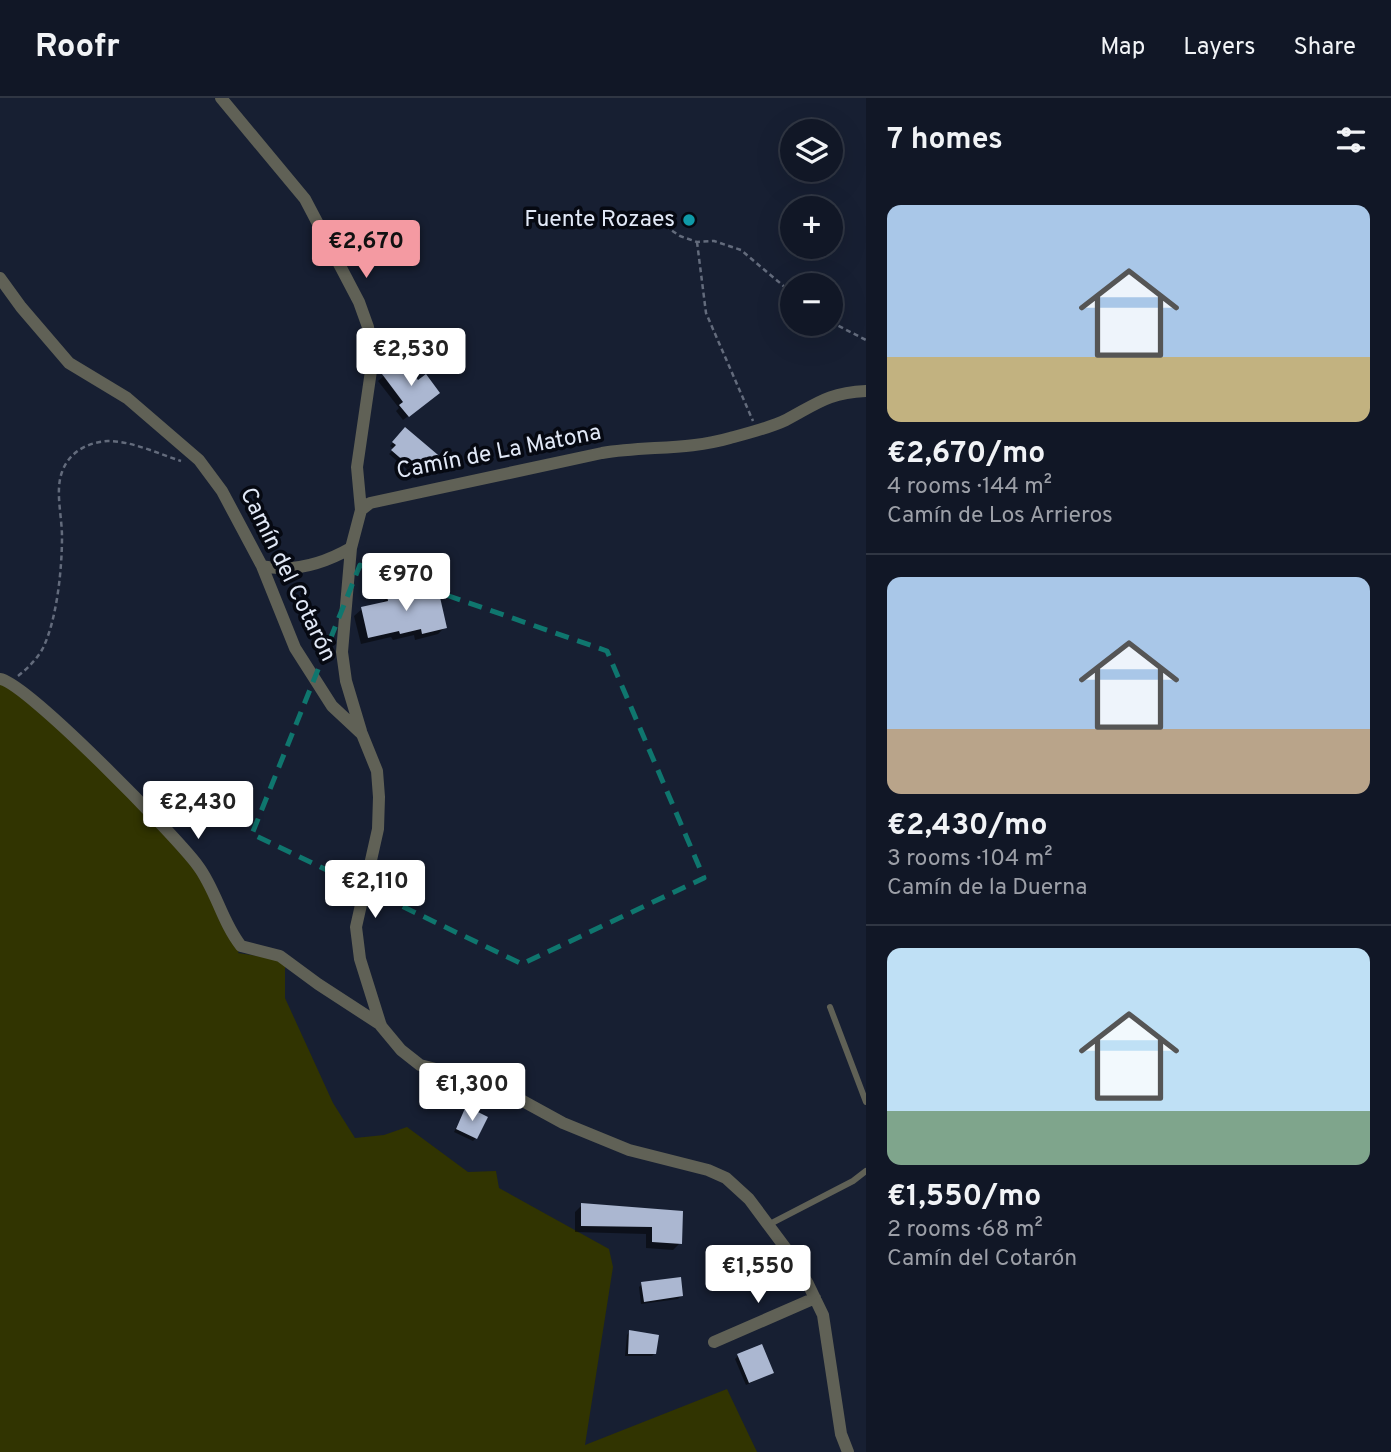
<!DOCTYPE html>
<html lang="en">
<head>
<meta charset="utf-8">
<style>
	:root { --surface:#111726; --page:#1e2432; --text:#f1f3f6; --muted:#9c9fa7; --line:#303643; --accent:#f49aa2 }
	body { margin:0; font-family:Overpass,sans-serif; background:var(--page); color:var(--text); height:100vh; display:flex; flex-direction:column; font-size:26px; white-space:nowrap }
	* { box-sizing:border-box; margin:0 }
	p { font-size:23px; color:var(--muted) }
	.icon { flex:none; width:38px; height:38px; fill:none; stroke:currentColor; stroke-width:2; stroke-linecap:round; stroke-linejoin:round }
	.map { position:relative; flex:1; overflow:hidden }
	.sheet { display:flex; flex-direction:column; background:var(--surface); width:525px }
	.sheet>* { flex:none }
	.fabs { position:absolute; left:780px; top:21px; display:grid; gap:14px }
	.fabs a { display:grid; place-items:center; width:63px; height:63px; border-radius:50%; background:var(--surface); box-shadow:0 7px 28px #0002,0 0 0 2px var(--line); font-size:35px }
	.price { position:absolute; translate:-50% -60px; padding:0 16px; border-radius:7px; background:#fff; color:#222; font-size:23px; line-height:46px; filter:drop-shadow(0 2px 4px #0008) }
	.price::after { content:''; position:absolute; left:50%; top:42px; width:21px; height:16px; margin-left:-10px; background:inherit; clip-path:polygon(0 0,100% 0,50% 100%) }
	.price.current { background:var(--accent); color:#111 }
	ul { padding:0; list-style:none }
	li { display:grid; align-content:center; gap:14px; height:371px; padding:0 21px }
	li+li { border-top:2px solid var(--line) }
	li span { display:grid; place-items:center; height:217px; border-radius:14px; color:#555 }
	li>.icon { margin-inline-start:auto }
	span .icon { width:126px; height:126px; fill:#fffc; stroke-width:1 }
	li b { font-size:30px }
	h2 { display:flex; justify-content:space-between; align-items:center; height:84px; padding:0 21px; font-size:30px }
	header { display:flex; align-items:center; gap:42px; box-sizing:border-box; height:98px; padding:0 35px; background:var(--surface); border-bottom:2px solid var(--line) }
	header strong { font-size:33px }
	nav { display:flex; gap:38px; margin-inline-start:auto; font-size:24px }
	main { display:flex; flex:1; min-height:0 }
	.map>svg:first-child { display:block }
	.green { fill:#313401 }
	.shadow { fill:#0007 }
	.building { fill:#abb7d1 }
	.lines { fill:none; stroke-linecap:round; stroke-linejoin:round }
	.path { stroke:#636b7c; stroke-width:2.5; stroke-dasharray:5 3.5; stroke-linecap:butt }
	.lane { stroke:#606156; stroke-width:6 }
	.street { stroke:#606156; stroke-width:12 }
	.marked { fill:none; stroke:#0f766e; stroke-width:5; stroke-dasharray:14 9; stroke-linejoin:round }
	.culture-dot { fill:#0f9aa8; stroke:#060912; stroke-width:2.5 }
	.labels { text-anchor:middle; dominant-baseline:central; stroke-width:7; stroke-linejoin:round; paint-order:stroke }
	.poi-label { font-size:23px; fill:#e1e8f6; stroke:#060912; text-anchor:end }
	.street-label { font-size:23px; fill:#e1e8f6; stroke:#060912 }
</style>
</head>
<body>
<header>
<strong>Roofr</strong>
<nav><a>Map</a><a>Layers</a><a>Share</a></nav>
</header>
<main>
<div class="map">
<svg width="866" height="1354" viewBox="0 0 866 1354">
	<rect width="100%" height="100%" fill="#171f32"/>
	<path class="green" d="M0,583L17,588L195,764L241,848L238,855L285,862V900L333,1005L355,1040L384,1037L407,1029L468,1074L496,1073L499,1090L609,1151L613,1169L585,1347L727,1291L757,1354H0Z"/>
	<path class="shadow" d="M687,119L692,122L688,128L683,125Z
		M393,270L433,300L403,322L396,313L399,310L378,283Z
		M405,331L442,362L428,378L423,373L417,380L389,356L394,351L390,348Z
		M388,499L445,529L438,536L415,542L414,537L393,542L391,539L361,546L354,518L362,511L380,506Z
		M464,1014L476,1040L473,1043L454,1034Z
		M582,1107L681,1115L680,1145L673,1152L646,1150V1136L575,1134V1114Z
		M732,1167L758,1173L737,1185L729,1170Z
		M642,1186L681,1198L678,1201L641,1206L639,1189Z
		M630,1233L655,1255L652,1258H625L627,1237Z
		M738,1258L772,1275L746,1287L735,1261Z"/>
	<path class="building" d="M404,264L418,282L426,276L440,295L409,319L399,307L403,304L382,276L394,267L396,271Z
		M405,329L444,362L432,376L427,371L421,378L391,352L396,347L392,344Z
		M437,486L447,530L422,536L421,531L400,536L399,533L368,540L361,509L388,503L387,497Z
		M466,1008L488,1019L477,1041L456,1031Z
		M581,1105L683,1113L682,1146L652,1144V1129L581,1128Z
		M754,1154L763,1171L740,1183L731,1166Z
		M681,1179L683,1198L644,1204L641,1184Z
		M629,1232L659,1237L656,1256H628Z
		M762,1246L774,1275L749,1285L737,1256Z"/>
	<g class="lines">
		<path class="path" d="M665,128L680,138L697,144L714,143L741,152L793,196
			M697,144L706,215L753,323
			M831,224L866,242
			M18,578C28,570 37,561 43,550C57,521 62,471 62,439C62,418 55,393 62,374C69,354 88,344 108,343C132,343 159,356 181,363"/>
		<path class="lane" d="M830,909L866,1004
			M768,1127L853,1083L866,1073"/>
		<path class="street" d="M221,0L305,101L359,204L368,229L373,259L357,369L361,412
			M0,180L21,209L69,265L127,300L199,362L222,393L262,468L295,550L332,608L362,636L377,673L379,699L378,731L356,829L360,861L381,928L401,952L420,967L490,985L563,1025L629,1052L708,1072L726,1080L749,1101L787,1152L808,1186L823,1217L841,1336L848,1354
			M262,468C294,475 323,466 351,450
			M0,581C26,584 177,739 198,768C216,792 222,824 241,848L280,858L318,886L381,927
			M361,633L346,583L342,554L351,450L361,412L370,405L602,355C645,348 689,352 730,340C749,335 769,330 786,322C818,305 828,295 866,293
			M714,1244L815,1200"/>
	</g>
	<path class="marked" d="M360,467L607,553L704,780L522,866L252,736Z"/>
	<circle class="culture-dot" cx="689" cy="122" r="7"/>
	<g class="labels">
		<g class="poi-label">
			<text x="675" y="122">Fuente Rozaes</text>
		</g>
		<g class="street-label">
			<text transform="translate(499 355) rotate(-11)">Camín de La Matona</text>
			<text transform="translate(287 477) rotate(64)">Camín del Cotarón</text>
		</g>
	</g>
</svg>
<div class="fabs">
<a><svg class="icon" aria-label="layers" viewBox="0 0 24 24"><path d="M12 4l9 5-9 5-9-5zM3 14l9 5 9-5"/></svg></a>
<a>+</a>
<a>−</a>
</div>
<b class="price current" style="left:366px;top:182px">€2,670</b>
<b class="price" style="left:411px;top:290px">€2,530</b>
<b class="price" style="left:406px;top:515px">€970</b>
<b class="price" style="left:198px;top:743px">€2,430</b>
<b class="price" style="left:375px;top:822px">€2,110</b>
<b class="price" style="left:472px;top:1025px">€1,300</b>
<b class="price" style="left:758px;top:1207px">€1,550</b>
</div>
<section class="sheet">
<h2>7 homes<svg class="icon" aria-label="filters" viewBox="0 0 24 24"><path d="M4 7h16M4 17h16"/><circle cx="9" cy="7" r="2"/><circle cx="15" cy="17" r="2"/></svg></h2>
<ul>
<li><span style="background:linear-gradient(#a9c7e8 70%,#c2b280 0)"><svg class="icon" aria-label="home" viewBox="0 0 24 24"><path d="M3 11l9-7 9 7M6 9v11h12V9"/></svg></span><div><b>€2,670/mo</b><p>4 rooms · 144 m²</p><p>Camín de Los Arrieros</p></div></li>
<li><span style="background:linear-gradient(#a9c7e8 70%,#b9a48a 0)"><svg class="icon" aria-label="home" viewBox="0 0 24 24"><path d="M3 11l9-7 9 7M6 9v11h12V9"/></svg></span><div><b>€2,430/mo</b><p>3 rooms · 104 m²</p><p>Camín de la Duerna</p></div></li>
<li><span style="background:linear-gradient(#bfe0f5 75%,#7fa58c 0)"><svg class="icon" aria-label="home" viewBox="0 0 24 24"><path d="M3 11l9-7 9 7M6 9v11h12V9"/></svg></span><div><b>€1,550/mo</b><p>2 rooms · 68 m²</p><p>Camín del Cotarón</p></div></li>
</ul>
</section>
</main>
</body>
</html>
